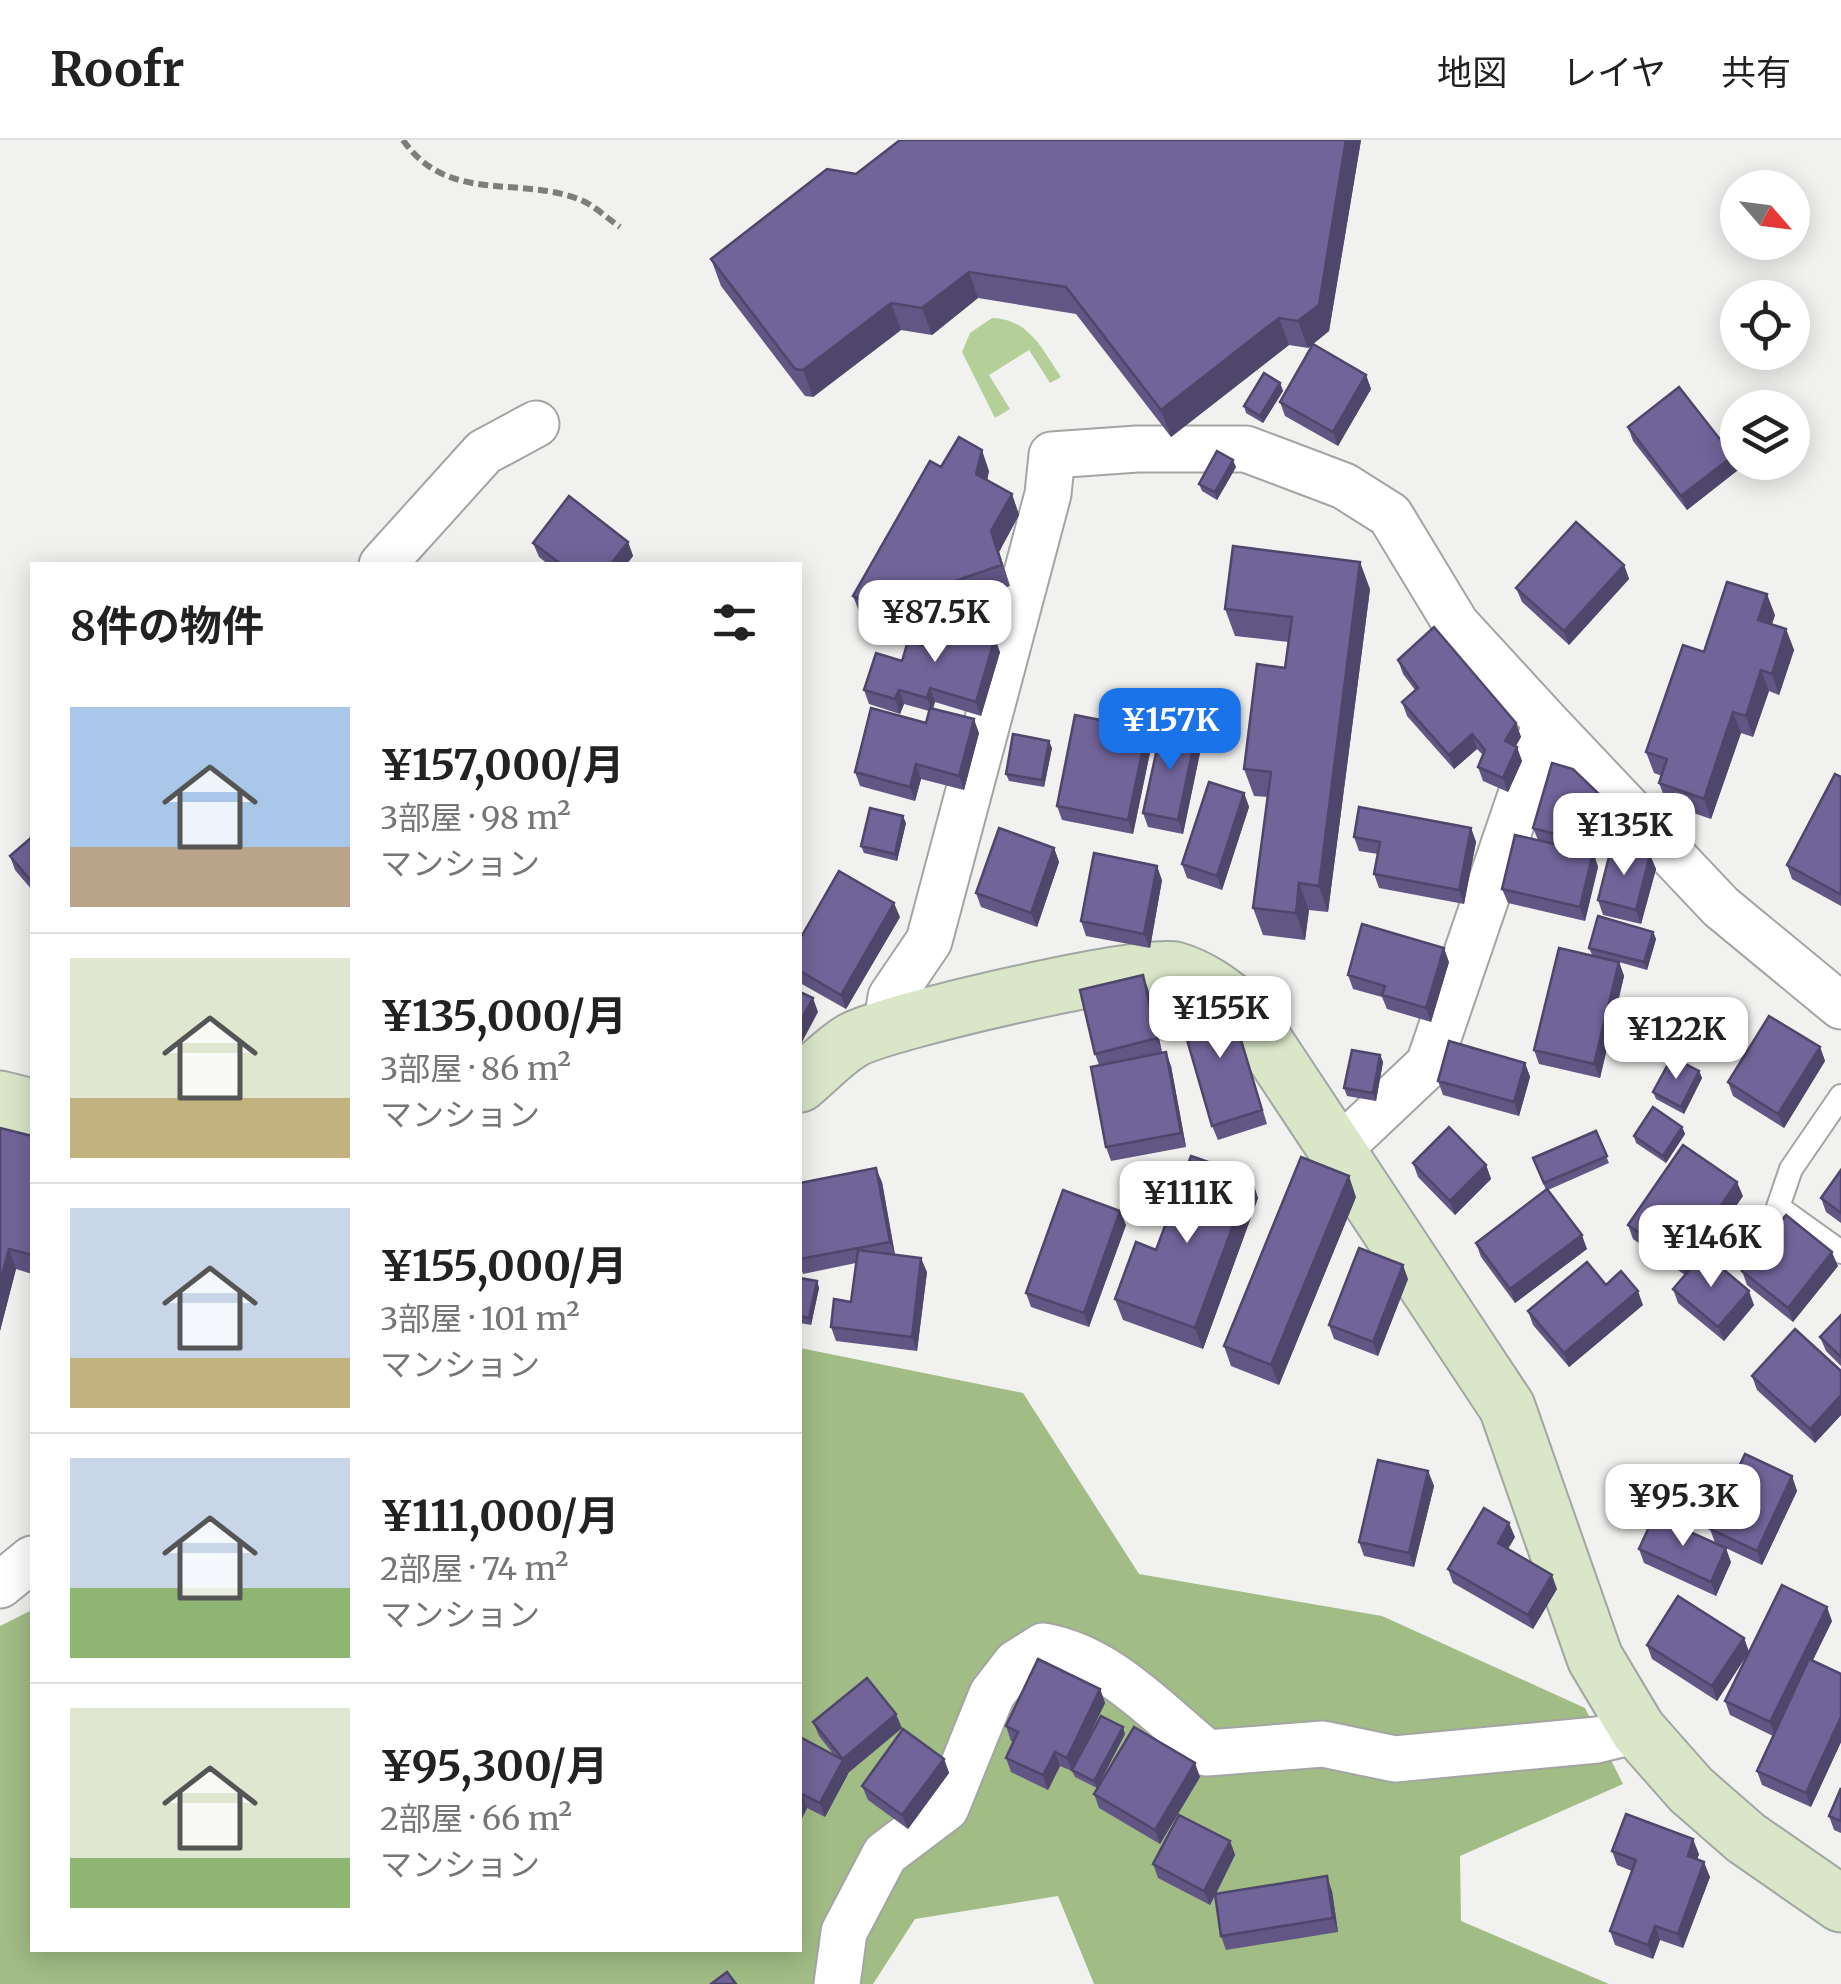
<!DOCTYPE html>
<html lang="ja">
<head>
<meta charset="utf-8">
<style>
	:root { --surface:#fff; --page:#f2f2f2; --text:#222; --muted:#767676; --line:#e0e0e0; --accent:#1a73e8 }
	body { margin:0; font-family:Merriweather,"Noto Sans JP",serif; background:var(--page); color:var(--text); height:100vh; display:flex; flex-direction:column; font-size:38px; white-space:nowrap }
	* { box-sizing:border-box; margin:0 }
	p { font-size:32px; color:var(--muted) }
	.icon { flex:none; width:55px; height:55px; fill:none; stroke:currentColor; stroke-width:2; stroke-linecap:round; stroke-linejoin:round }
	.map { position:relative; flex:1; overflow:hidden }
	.sheet { position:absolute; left:30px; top:422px; width:772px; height:1390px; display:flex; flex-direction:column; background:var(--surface); border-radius:0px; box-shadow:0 5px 25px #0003 }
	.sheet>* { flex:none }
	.needle { width:65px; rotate:118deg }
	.controls { position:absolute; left:1720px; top:30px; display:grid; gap:20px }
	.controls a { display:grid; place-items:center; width:90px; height:90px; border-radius:50%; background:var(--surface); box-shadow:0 5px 25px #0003; font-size:50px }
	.price { position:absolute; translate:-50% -85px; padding:0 22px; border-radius:20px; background:#fff; color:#222; font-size:32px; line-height:65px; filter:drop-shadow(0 2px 5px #0008) }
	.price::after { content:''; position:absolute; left:50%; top:60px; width:30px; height:22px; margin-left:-15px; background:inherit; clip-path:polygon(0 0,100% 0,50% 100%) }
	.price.active { background:var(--accent); color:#fff }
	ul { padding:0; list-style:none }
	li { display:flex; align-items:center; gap:30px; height:250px; padding:0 40px }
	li+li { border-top:2px solid var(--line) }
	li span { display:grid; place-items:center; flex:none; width:280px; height:200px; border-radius:0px; color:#555 }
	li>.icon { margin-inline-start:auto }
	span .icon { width:120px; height:120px; fill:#fffc; stroke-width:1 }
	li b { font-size:42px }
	h2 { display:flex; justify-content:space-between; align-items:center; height:120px; padding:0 40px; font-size:42px }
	header { display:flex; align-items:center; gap:60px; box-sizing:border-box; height:140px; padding:0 50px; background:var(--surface); border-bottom:2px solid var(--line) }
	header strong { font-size:48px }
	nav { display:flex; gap:55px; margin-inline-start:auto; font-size:35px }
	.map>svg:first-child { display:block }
	.green { fill:#b4d098 }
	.forest { fill:#a1bc85 }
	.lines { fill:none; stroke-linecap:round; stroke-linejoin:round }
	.lane-casing { stroke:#a3a5a2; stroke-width:26 }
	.street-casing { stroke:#a3a5a2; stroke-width:49 }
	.secondary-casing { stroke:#a3a5a2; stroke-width:59 }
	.path { stroke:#7d7d7b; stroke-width:6; stroke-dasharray:10 5; stroke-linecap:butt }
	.lane { stroke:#fff; stroke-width:22 }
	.street { stroke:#fff; stroke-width:45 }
	.secondary { stroke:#d9e7c8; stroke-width:55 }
	.wall { fill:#615684 }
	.shaded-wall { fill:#4f466b }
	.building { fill:#716499; stroke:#4f466b; stroke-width:2.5 }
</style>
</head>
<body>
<header>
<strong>Roofr</strong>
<nav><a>地図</a><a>レイヤ</a><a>共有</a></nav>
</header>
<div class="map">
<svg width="1841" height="1844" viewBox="0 0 1841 1844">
	<rect width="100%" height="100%" fill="#f1f2ef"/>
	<path class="green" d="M992,178C1029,179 1042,209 1061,237L1050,243L1029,210L989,235L1010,269L995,278L962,212L970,193Z"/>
	<path class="forest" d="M800,1208L1023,1253L1139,1434L1382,1476L1585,1568L1623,1644L1460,1716L1461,1781L1609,1844H1094L1058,1756L915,1779L873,1844H0V1486L32,1470V1810H800Z"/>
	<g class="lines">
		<g class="lane-casing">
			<path id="lane" d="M1841,956L1791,1029L1778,1067L1841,1112"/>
		</g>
		<g class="street-casing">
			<path id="street" d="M382,425L484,312L536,284
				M886,888L891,857L929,801L1048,354L1052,315L1137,309H1246L1344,346L1390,375L1456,484L1546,582
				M1337,1011L1429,924L1546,582L1721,767L1841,866
				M0,1445L32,1419
				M837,1844L844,1792L885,1714L946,1668L992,1554L1016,1523L1043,1506C1108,1517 1157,1572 1207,1613L1323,1604L1395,1619L1597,1600L1638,1590"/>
		</g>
		<g class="secondary-casing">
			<path id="secondary" d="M800,944C817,930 834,911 853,900C887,881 1143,822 1175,830C1203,838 1224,856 1246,873L1507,1267L1595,1518L1638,1590L1691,1650L1746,1698L1841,1764
				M0,959L32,967"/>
		</g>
		<path class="path" d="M403,0C448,65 519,35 581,60C595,66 608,79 620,87"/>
		<use href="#lane" class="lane"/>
		<use href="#street" class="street"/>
		<use href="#secondary" class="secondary"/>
	</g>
	<path class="wall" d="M900,0H1361L1329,191L1308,208L1289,205L1171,297L1076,174L978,158L932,195L901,190L813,257L805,256L721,146L711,119L856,34Z
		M1366,235L1371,249L1338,306L1285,276L1280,262Z
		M1280,243L1283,251L1263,283L1246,273L1244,266Z
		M1628,287L1733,316L1738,330L1687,370L1633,301Z
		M941,327L989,331L987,340L1012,354L1019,375L999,412L1010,446L918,477L911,490L896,481L889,493L861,476L853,456Z
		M1236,327L1217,360L1202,351L1199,344Z
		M628,402L633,416L626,425H549L539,417L533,403Z
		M1624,425L1629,439L1569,505L1522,462L1516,448Z
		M1370,449L1328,772L1309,770L1305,800L1263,795L1253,768L1268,657L1254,656L1244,629L1285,528L1289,502L1235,496L1225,469Z
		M1775,475L1772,484L1786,489L1794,510L1779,555L1769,551L1753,597L1741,593L1711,679L1667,664L1659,643L1662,636L1654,633L1646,612L1704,512Z
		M928,507L1000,512L981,576L935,562L933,568L979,593L964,650L921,639L915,661L860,646L855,632L926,583L929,571L904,564L900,574L869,564L864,550L902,521Z
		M1398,520L1516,583L1521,597L1516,606L1522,621L1508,652L1483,641L1478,627L1483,615L1477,609L1454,629L1407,576L1402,562L1415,550L1403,534Z
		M1147,589L1152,603L1133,694L1062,680L1057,666Z
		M1196,594L1201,608L1183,694L1148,687L1143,673Z
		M1052,608L1044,647L1009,641L1006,634Z
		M1841,637V766L1792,739L1787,725Z
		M1244,653L1249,667L1222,750L1187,738L1182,724Z
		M1605,660L1610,675L1598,718L1595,717L1598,727L1585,781L1508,763L1502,749L1538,700L1533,688Z
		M906,683L897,721L864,713L861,706Z
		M1471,688L1476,702L1464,764L1379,748L1374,734L1378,714L1359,711L1354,697Z
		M32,697V750L15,730L10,716Z
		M1054,708L1059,722L1037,787L981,767L976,753Z
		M1650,715L1656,729L1641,784L1603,775L1598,760Z
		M1162,740L1150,808L1086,796L1081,781Z
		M900,777L846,869L800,843V799Z
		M1653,792L1656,799L1647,830L1619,822L1624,836L1600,938L1539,924L1534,910L1613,820L1592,815L1589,808Z
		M1449,822L1431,882L1387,869L1382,857L1353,849L1348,835Z
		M1143,835L1148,849L1162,912L1171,926L1186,1007L1111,1021L1106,1007L1099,925L1095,914Z
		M1233,871L1267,984L1218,1000L1212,986Z
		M1820,907L1825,921L1784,988L1733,956L1728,942Z
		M1380,915L1383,922L1376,961L1347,956L1344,948Z
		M1525,923L1530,937L1519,976L1443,955L1438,941Z
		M1699,931L1702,938L1684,974L1656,959L1653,952Z
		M1682,987L1685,994L1666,1023L1636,1003L1634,996Z
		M0,988L32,996V1134L16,1129L0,1191Z
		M1596,991L1609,1023L1548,1050L1587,1109L1515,1163L1481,1117L1476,1103L1546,1050L1533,1018Z
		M1413,1023L1486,1025L1491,1039L1455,1075L1418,1037Z
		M1841,1030V1083L1826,1072L1821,1058Z
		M1251,1037L1258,1058L1203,1209L1123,1180L1115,1159L1156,1110Z
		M882,1042L895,1114L927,1132L917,1211L836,1201L831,1187L851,1162L856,1123L803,1134L800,1125V1043Z
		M1743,1056L1702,1114L1754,1165L1724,1201L1678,1163L1673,1149L1685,1135L1633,1099L1628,1085Z
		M1356,1057L1279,1245L1231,1226L1224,1206Z
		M1126,1085L1089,1187L1031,1167L1026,1153Z
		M1838,1126L1793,1182L1747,1145L1742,1131Z
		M800,1138L817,1141L819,1148L811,1185L800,1183Z
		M1408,1139L1378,1216L1334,1199L1329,1185Z
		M1606,1145L1643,1165L1569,1227L1533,1185L1528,1171Z
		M1841,1175V1226L1826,1211L1820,1197Z
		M1841,1231V1275L1815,1303L1757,1250L1752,1236Z
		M1428,1331L1434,1346L1414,1427L1364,1416L1359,1402Z
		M1792,1336L1797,1351L1762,1425L1715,1403L1710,1389Z
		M1515,1397L1508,1409L1557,1449L1533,1489L1453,1443L1448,1429Z
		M1639,1409L1731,1422L1716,1456L1644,1423Z
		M1832,1481L1813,1520L1841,1534V1602L1811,1667L1762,1645L1757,1631L1773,1596L1730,1575L1725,1561L1748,1513L1717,1561L1652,1519L1647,1505L1744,1498L1749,1512Z
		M1100,1549L1105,1563L1083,1608L1125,1594L1097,1648L1075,1637L1072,1631L1060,1626L1048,1650L1011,1632L1006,1618L1014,1602L1011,1601L1006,1586Z
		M813,1582L902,1588L848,1633L847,1631L848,1634L825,1677L807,1668L800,1682V1597L834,1615L819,1596Z
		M944,1619L949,1633L908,1689L868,1660L862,1646Z
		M1200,1637L1160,1704L1099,1668L1094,1654Z
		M1841,1648V1693L1834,1690L1829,1676Z
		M1230,1701L1235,1715L1216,1754L1332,1751L1338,1792L1226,1810L1221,1796L1215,1755L1210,1765L1158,1738L1153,1724Z
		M1612,1711L1699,1714L1697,1720L1710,1737L1683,1808L1660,1800L1653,1819L1615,1805L1610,1791L1632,1731L1617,1725Z"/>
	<path class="shaded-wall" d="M1346,0H1361L1329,191L1308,208L1298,181Z
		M969,132L978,158L932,195L922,168Z
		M891,163L901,190L813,257L803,230Z
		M1279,178L1289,205L1171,297L1161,270Z
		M1366,235L1371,249L1338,306L1333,292Z
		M1280,243L1283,251L1263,283L1260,276Z
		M982,310L989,331L984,355L976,334Z
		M1733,316L1738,330L1687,370L1681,356Z
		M1233,320L1236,327L1217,360L1215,352Z
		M1012,354L1019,375L999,412L1010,446L991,391Z
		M628,402L633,416L626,425H610Z
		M1360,422L1370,449L1328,772L1319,746Z
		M1624,425L1629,439L1569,505L1564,491Z
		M1767,454L1775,475L1766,501L1758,480Z
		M911,456L918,477L911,490L904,469Z
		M888,460L896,481L889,493L882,472Z
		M1786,489L1794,510L1779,555L1772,534Z
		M995,498L1000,512L981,576L976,562Z
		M1761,530L1769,551L1753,597L1746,576Z
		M930,548L935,562L932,572L927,558Z
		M899,550L904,564L900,574L895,559Z
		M1733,572L1741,593L1711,679L1704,659Z
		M974,579L979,593L964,650L959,636Z
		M1516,583L1521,597L1510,615L1505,601Z
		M1147,589L1152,603L1133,694L1128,680Z
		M1196,594L1201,608L1183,694L1178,680Z
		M1472,594L1477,609L1454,629L1449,615Z
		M1049,601L1052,608L1044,647L1042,640Z
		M1517,607L1522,621L1508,652L1503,638Z
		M916,624L921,639L915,661L910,647Z
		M1244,653L1249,667L1222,750L1217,736Z
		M1605,660L1610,675L1598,718L1593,704Z
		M903,676L906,683L897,721L895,714Z
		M1471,688L1476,702L1464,764L1459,750Z
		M1054,708L1059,722L1037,787L1031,773Z
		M1593,713L1598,727L1585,781L1580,767Z
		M1650,715L1656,729L1641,784L1636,770Z
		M1157,726L1162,740L1150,808L1144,794Z
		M1299,743L1309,770L1305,800L1296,773Z
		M894,763L900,777L846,869L841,855Z
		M1653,792L1656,799L1647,830L1644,822Z
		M1444,808L1449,822L1431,882L1426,868Z
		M1619,822L1624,836L1600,938L1594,924Z
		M1143,835L1148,849L1162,912L1157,898Z
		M813,858L818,872L800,906V882Z
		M1820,907L1825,921L1784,988L1778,974Z
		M1166,912L1171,926L1186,1007L1181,993Z
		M1380,915L1383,922L1376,961L1373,953Z
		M1525,923L1530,937L1519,976L1514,962Z
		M1699,931L1702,938L1684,974L1681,967Z
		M1682,987L1685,994L1666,1023L1663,1016Z
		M1486,1025L1491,1039L1455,1075L1450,1061Z
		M876,1028L882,1042L895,1116L890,1102Z
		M1349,1036L1356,1057L1279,1245L1271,1225Z
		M1251,1037L1258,1058L1203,1209L1195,1188Z
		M1737,1042L1743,1056L1687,1136L1682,1122Z
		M1120,1071L1126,1085L1089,1187L1084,1173Z
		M1582,1095L1587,1109L1515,1163L1510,1149Z
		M9,1109L16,1129L0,1191V1142Z
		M1832,1112L1838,1126L1793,1182L1788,1168Z
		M921,1118L927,1132L917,1211L912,1197Z
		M1403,1125L1408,1139L1378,1216L1373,1202Z
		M817,1141L819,1148L811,1185L809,1178Z
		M1638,1151L1643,1165L1569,1227L1564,1213Z
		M1749,1151L1754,1165L1724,1201L1718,1187Z
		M1841,1255V1275L1815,1303L1810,1289Z
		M1428,1331L1434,1346L1414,1427L1409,1413Z
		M1792,1336L1797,1351L1762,1425L1757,1411Z
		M1509,1383L1515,1397L1503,1417L1498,1403Z
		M1726,1408L1731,1422L1716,1456L1711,1442Z
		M1552,1435L1557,1449L1533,1489L1528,1475Z
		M1827,1467L1832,1481L1775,1597L1770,1582Z
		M1744,1498L1749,1512L1717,1561L1712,1546Z
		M1100,1549L1105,1563L1072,1632L1067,1618Z
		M896,1574L902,1588L848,1633L843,1619Z
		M1841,1577V1602L1811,1667L1806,1653Z
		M1123,1587L1125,1594L1097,1648L1094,1641Z
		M1055,1612L1060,1626L1048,1650L1043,1635Z
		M944,1619L949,1633L908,1689L902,1675Z
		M843,1620L848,1634L825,1677L820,1663Z
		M1195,1623L1200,1637L1160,1704L1155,1690Z
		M802,1654L807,1668L800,1682V1658Z
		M1693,1699L1699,1714L1693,1730L1688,1716Z
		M1230,1701L1235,1715L1210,1765L1204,1751Z
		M1704,1722L1710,1737L1683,1808L1678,1794Z
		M1327,1736L1332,1751L1338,1792L1333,1778Z
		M1655,1786L1660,1800L1653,1819L1648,1805Z"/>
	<path class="building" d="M900,0H1346L1319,165L1298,181L1279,178L1161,270L1066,147L969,132L922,168L891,163L803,230L795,229L711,119L827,29L856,34Z
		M1313,204L1366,235L1333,292L1280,262Z
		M1264,233L1280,243L1260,276L1244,266Z
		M1679,247L1733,316L1681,356L1628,287Z
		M959,297L982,310L976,334L1012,354L991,391L1002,425L911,456L904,469L888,460L882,472L853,456L930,321L941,327Z
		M1217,311L1233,320L1215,352L1199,344Z
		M569,356L628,402L610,425H562L533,403Z
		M1576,382L1624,425L1564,491L1516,448Z
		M1233,406L1360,422L1319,746L1299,743L1296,773L1253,768L1271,632L1244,629L1257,524L1285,528L1292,477L1225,469Z
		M1727,442L1767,454L1758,480L1786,489L1772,534L1761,530L1746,576L1733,572L1704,659L1659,643L1667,619L1646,612L1683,505L1704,512Z
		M936,480L995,498L976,562L930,548L927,558L899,550L895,559L864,550L876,513L902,521L908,501L928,507Z
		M1434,487L1516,583L1505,601L1517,607L1503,638L1478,627L1485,610L1472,594L1449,615L1402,562L1418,548L1398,520Z
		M871,568L926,583L930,568L974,579L959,636L916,624L910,647L855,632Z
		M1075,575L1147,589L1128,680L1057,666Z
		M1162,586L1196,594L1178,680L1143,673Z
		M1013,594L1049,601L1042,640L1006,634Z
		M1552,623L1573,629L1605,660L1593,704L1533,688Z
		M1835,634L1841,637V751L1840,754L1787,725Z
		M1209,642L1244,653L1217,736L1182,724Z
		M1359,667L1471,688L1459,750L1374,734L1380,702L1354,697Z
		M870,668L903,676L895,714L861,706Z
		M999,688L1054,708L1031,773L976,753Z
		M1515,695L1593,713L1580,767L1502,749Z
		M32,697V742L10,716Z
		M1612,705L1650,715L1636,770L1598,760Z
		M1094,713L1157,726L1144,794L1081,781Z
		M839,731L894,763L841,855L800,831V799Z
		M1598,776L1653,792L1644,822L1589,808Z
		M1362,784L1444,808L1426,868L1382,855L1385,846L1348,835Z
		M1559,808L1619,822L1594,924L1534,910Z
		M1143,835L1157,898L1095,914L1080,850Z
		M800,852L813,858L800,882Z
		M1228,857L1262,970L1212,986L1179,872Z
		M1769,876L1820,907L1778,974L1728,942Z
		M1449,901L1525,923L1514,962L1438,941Z
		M1352,910L1380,915L1373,953L1344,948Z
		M1166,912L1181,993L1106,1007L1091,927Z
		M1672,917L1699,931L1681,967L1653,952Z
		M1653,967L1682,987L1663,1016L1634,996Z
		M1449,987L1486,1025L1450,1061L1413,1023Z
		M0,988L32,996V1115L9,1109L0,1142Z
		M1596,991L1607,1016L1544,1043L1533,1018Z
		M1683,1005L1737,1042L1682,1122L1628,1085Z
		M1191,1016L1251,1037L1195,1188L1115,1159L1136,1102L1156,1110Z
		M1301,1017L1349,1036L1271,1225L1224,1206Z
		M876,1028L890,1102L800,1119V1043Z
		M1841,1030V1073L1821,1058Z
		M1547,1049L1582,1095L1510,1149L1476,1103Z
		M1063,1050L1120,1071L1084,1173L1026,1153Z
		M1786,1075L1832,1112L1788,1168L1742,1131Z
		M1359,1108L1403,1125L1373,1202L1329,1185Z
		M858,1110L921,1118L912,1197L831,1187L834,1159L851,1162Z
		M1704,1113L1749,1151L1718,1187L1673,1149Z
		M1587,1122L1606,1145L1621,1131L1638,1151L1564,1213L1528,1171Z
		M800,1138L817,1141L809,1178L800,1176Z
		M1841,1175V1217L1820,1197Z
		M1795,1189L1841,1231V1255L1810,1289L1752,1236Z
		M1745,1314L1792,1336L1757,1411L1710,1389Z
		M1378,1320L1428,1331L1409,1413L1359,1402Z
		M1484,1368L1509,1383L1498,1403L1552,1435L1528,1475L1448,1429Z
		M1654,1376L1726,1408L1711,1442L1639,1409Z
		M1782,1445L1827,1467L1770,1582L1725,1561Z
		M1678,1456L1744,1498L1712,1546L1647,1505Z
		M1038,1519L1100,1549L1067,1618L1055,1612L1043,1635L1006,1618L1018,1592L1006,1586Z
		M1809,1519L1841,1534V1577L1806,1653L1757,1631Z
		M867,1538L896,1574L843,1619L813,1582Z
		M1101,1576L1123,1587L1094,1641L1072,1630Z
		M1134,1587L1195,1623L1155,1690L1094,1654Z
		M903,1589L944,1619L902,1675L862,1646Z
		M800,1597L843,1620L820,1663L802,1654L800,1658Z
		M1841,1648V1681L1829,1676Z
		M1626,1674L1693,1699L1688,1716L1704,1722L1678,1794L1655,1786L1648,1805L1610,1791L1636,1720L1612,1711Z
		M1179,1675L1230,1701L1204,1751L1153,1724Z
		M1327,1736L1333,1778L1221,1796L1215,1754Z
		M727,1832L736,1844H711Z"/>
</svg>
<div class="controls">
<a><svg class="needle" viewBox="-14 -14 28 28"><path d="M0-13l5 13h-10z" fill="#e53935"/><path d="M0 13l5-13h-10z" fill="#767676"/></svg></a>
<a><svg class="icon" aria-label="locate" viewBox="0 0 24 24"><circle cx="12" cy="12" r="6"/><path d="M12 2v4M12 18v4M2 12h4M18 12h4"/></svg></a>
<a><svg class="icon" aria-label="layers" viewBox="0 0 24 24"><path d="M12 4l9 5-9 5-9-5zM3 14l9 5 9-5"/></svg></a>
</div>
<b class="price" style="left:935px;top:525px">¥87.5K</b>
<b class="price active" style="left:1170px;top:633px">¥157K</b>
<b class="price" style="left:1624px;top:738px">¥135K</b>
<b class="price" style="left:1220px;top:921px">¥155K</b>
<b class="price" style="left:1676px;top:942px">¥122K</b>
<b class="price" style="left:1187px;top:1106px">¥111K</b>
<b class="price" style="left:1711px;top:1150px">¥146K</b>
<b class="price" style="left:1683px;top:1409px">¥95.3K</b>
<section class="sheet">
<h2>8件の物件<svg class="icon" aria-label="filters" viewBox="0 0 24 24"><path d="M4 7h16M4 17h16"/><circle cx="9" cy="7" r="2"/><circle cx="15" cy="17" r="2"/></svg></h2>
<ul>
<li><span style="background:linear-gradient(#a9c7e8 70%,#b9a48a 0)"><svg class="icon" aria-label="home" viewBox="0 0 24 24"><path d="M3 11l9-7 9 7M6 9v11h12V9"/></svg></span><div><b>¥157,000/月</b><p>3部屋 · 98 m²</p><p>マンション</p></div></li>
<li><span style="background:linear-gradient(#dfe7d0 70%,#c2b280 0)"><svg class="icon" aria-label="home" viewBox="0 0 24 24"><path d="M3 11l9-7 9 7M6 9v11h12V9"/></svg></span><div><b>¥135,000/月</b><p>3部屋 · 86 m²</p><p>マンション</p></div></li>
<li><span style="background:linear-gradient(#c9d6e8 75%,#c2b280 0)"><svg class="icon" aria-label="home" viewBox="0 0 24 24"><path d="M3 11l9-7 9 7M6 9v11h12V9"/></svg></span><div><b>¥155,000/月</b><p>3部屋 · 101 m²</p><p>マンション</p></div></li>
<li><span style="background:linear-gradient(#c9d6e8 65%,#8fb573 0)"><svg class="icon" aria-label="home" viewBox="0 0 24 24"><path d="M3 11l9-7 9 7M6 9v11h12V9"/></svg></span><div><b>¥111,000/月</b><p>2部屋 · 74 m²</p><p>マンション</p></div></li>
<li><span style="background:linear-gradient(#dfe7d0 75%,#8fb573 0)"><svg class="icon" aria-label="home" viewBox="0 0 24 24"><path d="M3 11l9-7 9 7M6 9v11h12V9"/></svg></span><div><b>¥95,300/月</b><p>2部屋 · 66 m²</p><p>マンション</p></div></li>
</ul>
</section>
</div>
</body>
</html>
